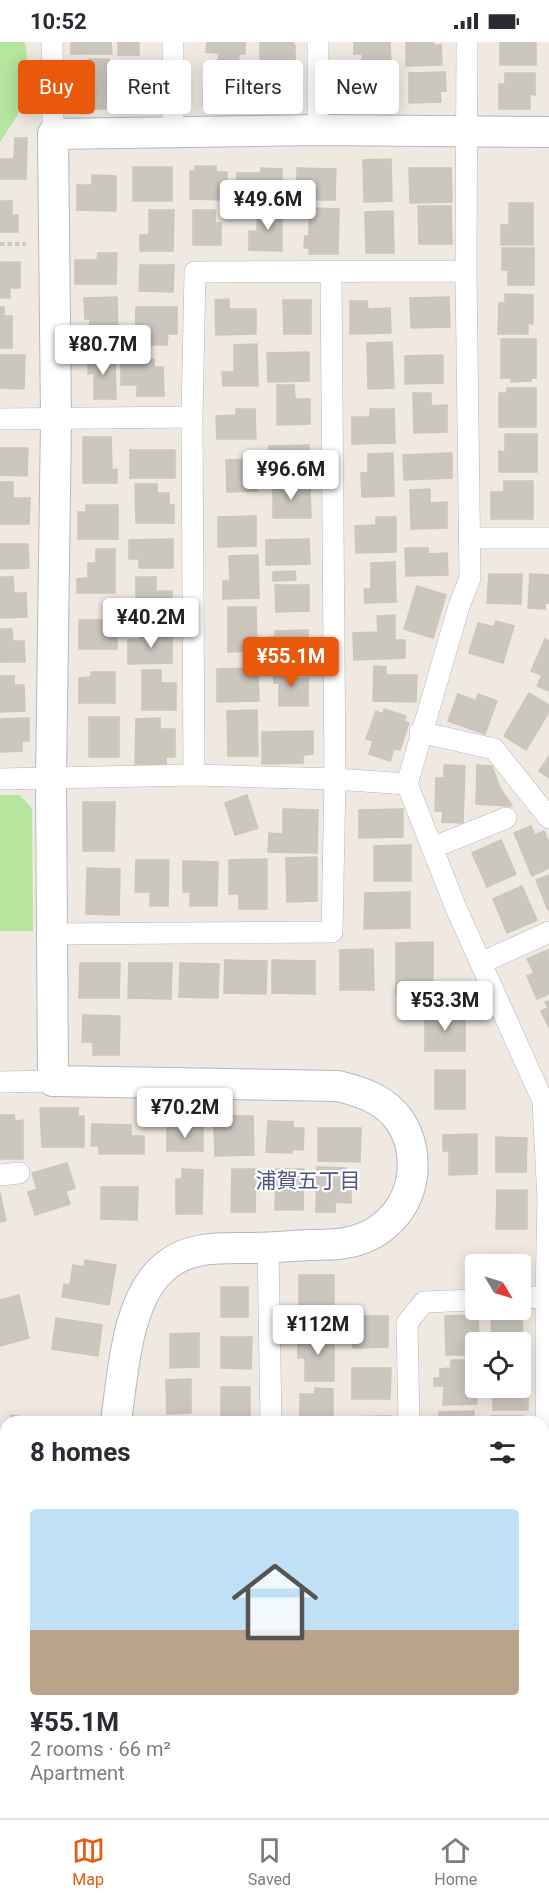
<!DOCTYPE html>
<html lang="en">
<head>
<meta charset="utf-8">
<style>
	:root { --surface:#fff; --page:#f7f7f7; --text:#2b2b33; --muted:#7c7c81; --line:#e1e1e2; --accent:#ea580c }
	body { margin:0; font-family:Roboto,"Noto Sans JP",sans-serif; background:var(--page); color:var(--text); height:100vh; display:flex; flex-direction:column; font-size:22px; white-space:nowrap }
	* { box-sizing:border-box; margin:0 }
	p { font-size:20px; color:var(--muted) }
	.icon { flex:none; width:33px; height:33px; fill:none; stroke:currentColor; stroke-width:2; stroke-linecap:round; stroke-linejoin:round }
	.map { position:relative; flex:1; overflow:hidden }
	.side { position:absolute; left:0px; top:1374px; width:549px; height:402px; display:flex; flex-direction:column; background:var(--surface); border-radius:18px 18px 0 0; box-shadow:0 3px 15px #0003 }
	.side>* { flex:none }
	.banner { position:absolute; left:18px; top:18px; width:513px; height:54px; display:flex; gap:12px }
	.needle { width:39px; rotate:128deg }
	.fabs { position:absolute; left:465px; top:1212px; display:grid; gap:12px }
	.fabs a { display:grid; place-items:center; width:66px; height:66px; border-radius:6px; background:var(--surface); box-shadow:0 3px 15px #0003; font-size:30px }
	.price { position:absolute; translate:-50% -51px; padding:0 14px; border-radius:6px; background:#fff; color:#222; font-size:20px; line-height:39px; filter:drop-shadow(0 2px 3px #0008) }
	.price::after { content:''; position:absolute; left:50%; top:36px; width:18px; height:14px; margin-left:-9px; background:inherit; clip-path:polygon(0 0,100% 0,50% 100%) }
	.price.selected { background:var(--accent); color:#fff }
	ul { padding:0; list-style:none }
	li { display:grid; align-content:center; gap:12px; height:318px; padding:0 30px }
	li+li { border-top:2px solid var(--line) }
	li span { display:grid; place-items:center; height:186px; border-radius:6px; color:#555 }
	li>.icon { margin-inline-start:auto }
	span .icon { width:108px; height:108px; fill:#fffc; stroke-width:1 }
	li b { font-size:26px }
	h2 { display:flex; justify-content:space-between; align-items:center; height:72px; padding:0 30px; font-size:26px }
	.pill { padding:0 21px; border-radius:6px; background:var(--surface); box-shadow:0 3px 15px #0003; font-size:21px; line-height:54px }
	.pill.selected { background:var(--accent); color:#fff }
	.status { display:flex; justify-content:space-between; align-items:center; height:42px; padding:0 30px; background:var(--surface); direction:ltr }
	.status svg { height:16px; fill:currentColor }
	.menu { display:flex; justify-content:space-around; align-items:center; height:84px; border-top:2px solid var(--line); background:var(--surface); font-size:16px; color:var(--muted) }
	.menu a { display:grid; justify-items:center; gap:3px }
	.menu .selected { color:var(--accent) }
	.map>svg:first-child { display:block }
	.green { fill:#b6e59e }
	.building { fill:#cbc7bf; stroke:#cbc5ba; stroke-width:1.5 }
	.lines { fill:none; stroke-linecap:round; stroke-linejoin:round }
	.lane-casing { stroke:#b4b7c1; stroke-width:12 }
	.street-casing { stroke:#b4b7c1; stroke-width:22 }
	.secondary-casing { stroke:#b4b7c1; stroke-width:32 }
	.path { stroke:#c9c9c9; stroke-width:4; stroke-dasharray:4.5 3; stroke-linecap:butt }
	.lane { stroke:#fff; stroke-width:10 }
	.street { stroke:#fff; stroke-width:21 }
	.secondary { stroke:#fff; stroke-width:30 }
	.labels { text-anchor:middle; dominant-baseline:central; stroke-width:4.5; stroke-linejoin:round; paint-order:stroke }
	.neighbourhood-label { font-size:21px; fill:#4d5680; stroke:#fff }
</style>
</head>
<body>
<div class="status"><b>10:52</b><svg viewBox="0 0 49 12"><path d="M0 12V9h3v3zM5 12V6h3v6zM10 12V3h3v9zM15 12V0h3v12zM26 1h20v11H26zM47 4h2v5h-2z"/></svg></div>
<div class="map">
<svg width="549" height="1776" viewBox="0 0 549 1776">
	<rect width="100%" height="100%" fill="#efe9e1"/>
	<path class="green" d="M0,0H25L32,51L0,100Z
		M0,753H20L32,767L33,889H0Z"/>
	<path class="building" d="M71,0H111L112,12H71Z
		M118,0H139V13H118Z
		M207,0H245V12H239L238,25L218,24L219,11L206,10Z
		M260,0H293V3H295V21H260Z
		M354,0H390L391,22H362V12H354Z
		M406,0H434V3H441L442,23L406,24Z
		M500,0H536V23H500Z
		M89,17H109L110,67H78V32H89Z
		M265,29H300V55H292V64H270V59H263Z
		M118,30H149V36L154,37V59H149V65H118Z
		M389,30V44L385,43V68L355,69L354,38L361,37V31Z
		M445,30L446,49H440L441,60L409,61V31Z
		M505,31H535V53L530,52V67H499V42H505Z
		M218,36H241L240,67L217,66V64L203,63L204,40H218Z
		M15,96H27L26,137H0V117H14Z
		M391,117L392,159L364,160L363,118Z
		M195,124H216V130H227L226,158L190,157V129H195Z
		M133,125H172V159H133Z
		M261,126L282,127V158H237V131H261Z
		M297,126L336,127L335,158H297Z
		M409,126H451L452,160L410,161Z
		M92,133L116,134V169L77,168V143H92Z
		M0,159H12V173H18V190H0Z
		M509,161H533V203H501V183H509Z
		M418,164H451L452,202H419Z
		M258,165L282,166V209L249,208V189H257Z
		M309,166L339,167L338,212H309V206H304L305,194H309Z
		M149,168H174L173,209H140V193H149Z
		M193,168H215V181H221V203H193Z
		M393,169L394,211H366L365,170Z
		M502,206H534V243H508V228H502Z
		M98,211H117L116,242H75V218H97Z
		M0,220H20V246H10V256H0Z
		M140,223H174L173,250L139,249Z
		M505,252L533,253V282L528,281V292H498L499,261H505Z
		M117,255L118,299L90,300V277H85L84,256Z
		M449,255L450,285L411,286L410,256Z
		M229,257V267H256V292L216,293L215,258Z
		M283,258H311V292H284Z
		M350,259H367L368,267L390,266L391,291L350,292Z
		M0,265H4V274H12V306H0Z
		M136,265H177V292H168L167,303H135Z
		M501,297H536V336H531V339L511,340V336H501Z
		M392,300L394,346L368,347L367,301Z
		M257,302L258,344H223L222,330H234V303Z
		M309,310V339L268,340L267,311Z
		M0,313H25L24,347L0,346Z
		M88,313H115L116,357H94V331L88,332Z
		M443,313V341L405,342V314Z
		M121,317H154V325H163L164,354H137V343H121Z
		M277,343H294L295,357H310V382L277,383Z
		M507,346H536V385H499V351H507Z
		M413,351H431V364L447,363V390L414,391Z
		M236,367H255L256,397H217L216,374L236,373Z
		M370,367H394L395,401L352,402V375H370Z
		M505,392H537V430H499V409L505,410Z
		M83,395H111L112,428L117,427V441H83Z
		M309,403L310,428H269V404Z
		M0,406H28L27,434L0,433Z
		M130,408H175V436H130Z
		M393,411L394,454L362,455L361,431H368V412Z
		M452,411V436L404,438L403,413Z
		M257,417V449L227,450L226,418Z
		M295,438V447H310L311,476H273V439Z
		M504,439H533V477H491V450H504Z
		M0,440H13V456H30L29,482H0Z
		M135,442H157V451H169V463H174V481H136Z
		M430,447V461L447,460V486L411,487L410,448Z
		M86,463H118V497H78V470H86Z
		M256,474V504L218,505V475Z
		M376,475H396V510L356,511L355,484L376,483Z
		M173,497V526H139V517H129V498Z
		M309,497L310,522L266,523V498Z
		M0,502H28L29,526L0,527Z
		M405,506H428V512L447,511L448,533L406,534Z
		M96,507H115V551H77V537L88,536V521H96Z
		M258,513L259,556L223,557V539H230L229,514Z
		M395,520L396,560L365,561L364,547H371V521Z
		M295,529L296,538L273,539V530Z
		M489,532H522L521,562L487,561Z
		M530,532L549,533V561H545V567L528,566Z
		M0,535H13L14,551H26L27,575L0,576Z
		M136,535H156V549H172V575H136Z
		M275,543H309V569L276,570Z
		M417,544L446,553L433,596L404,587Z
		M228,565H256L257,609L228,610Z
		M395,573V598H405V616L354,618L353,591L378,590L377,574Z
		M79,578H117V607H79Z
		M496,579L514,584L503,621L469,611L478,581L494,585Z
		M0,587H12L13,599H24L25,620H0Z
		M308,588V618L268,619V595H275V589Z
		M139,592H172V621L128,622V598H139Z
		M545,597L549,599V649L537,644L542,633L531,629Z
		M374,624L386,625V633H417L416,660L373,659Z
		M258,626L259,659L217,660V627Z
		M293,626L294,637L308,636V664H279V641H274L273,627Z
		M142,628H161V641H176V668H142Z
		M91,630H115V661H79V636L91,635Z
		M0,634H14V643H24L25,669L0,670Z
		M529,651L549,663V670L526,708L504,694Z
		M458,652L476,659L478,652L497,659L485,692L448,679Z
		M384,667L406,674L404,679L409,681L400,708L394,707L390,719L369,712L373,699L366,697L376,669L383,672Z
		M257,668L258,714H228L227,669Z
		M89,675H119V715H89Z
		M29,676V699H22V709L0,710V677Z
		M160,676V687H175V715H166V722H135L136,677Z
		M313,689V712L303,713V721L262,722V690Z
		M549,714V736L539,729Z
		M444,723L465,724L463,781L442,780L443,769H435L436,736H444Z
		M477,723L492,724L499,744L512,764L476,762Z
		M247,753L258,786L235,793L225,761Z
		M83,760H115L114,809H83Z
		M283,767L318,768L317,811L268,810L269,791L283,792Z
		M403,767V795L359,796V768Z
		M531,784L535,793L544,789L549,800V826L532,834L514,791Z
		M501,798L516,832L487,845L472,811Z
		M411,803V839H374V804Z
		M317,815V859L287,860L286,816Z
		M267,817V867H239V852H229V818Z
		M136,818H169L168,864H150V850H135Z
		M183,819L218,820L217,864H190V850H183Z
		M87,826L120,827L119,873L86,872Z
		M549,833V867L548,868L536,838Z
		M522,844L537,878L507,891L493,857Z
		M410,850V886L364,887L365,851Z
		M433,900V951L396,952V901Z
		M373,907L374,948H340V908Z
		M548,908L549,952L537,957L527,934L534,931L527,917Z
		M225,918L267,919L266,952L224,951Z
		M272,918L315,919V952L272,951Z
		M80,921H120L119,956H79Z
		M129,921H172L171,957L128,956Z
		M180,921L219,922L218,956L179,955Z
		M549,959V986L541,969L548,966L545,960Z
		M425,971H465V1009H425Z
		M83,973L120,974L119,1013H93V1000H82Z
		M435,1028H465V1067H435Z
		M40,1066H78V1075L84,1074V1105H42Z
		M0,1073H14L15,1079L23,1078V1117H0Z
		M226,1074H253L254,1113L215,1114L214,1084H226Z
		M268,1079L293,1080V1086H304L303,1108L292,1107V1111L266,1110Z
		M92,1082L131,1083V1094H144V1112H99V1104H91Z
		M167,1085H203V1109H167Z
		M318,1086H361L360,1120L318,1119Z
		M477,1092V1132L449,1133V1109H443V1093Z
		M496,1095L527,1096L526,1130H496Z
		M67,1121L75,1146L66,1149L70,1162L35,1173L28,1150L37,1147L32,1131Z
		M317,1125L346,1126V1142L351,1143V1161L335,1160V1170H316Z
		M182,1127L203,1128L202,1172H176V1137H182Z
		M232,1127H256L255,1170H231Z
		M276,1127H304L303,1168H275Z
		M101,1145H138L137,1178L101,1177Z
		M497,1148H527V1187H496Z
		M0,1151L6,1179L0,1180Z
		M85,1218L116,1223L109,1263L62,1255L64,1242L70,1243L73,1223L84,1225Z
		M299,1233H334V1286H310V1275H299Z
		M221,1245H248V1275H221Z
		M19,1253L29,1296L0,1304V1258Z
		M478,1273L479,1300H476V1313H446L445,1274Z
		M353,1274H388V1305L353,1306Z
		M522,1274L523,1304H520V1300H492L491,1275Z
		M56,1276L102,1283L98,1314L52,1307Z
		M199,1291V1325L170,1326V1292Z
		M298,1292H334V1339H305V1316H298Z
		M221,1295H252L251,1327L221,1326Z
		M451,1318H473L477,1362L443,1363L444,1344H434V1336H440V1327L451,1326Z
		M352,1326H391L390,1357H352Z
		M191,1337V1371L167,1372L166,1338Z
		M221,1345H250V1375H221Z
		M528,1345V1368H493V1346Z
		M315,1346L333,1347V1380H300V1352H315Z
		M474,1369V1380H439V1370Z
		M11,1373L39,1378V1380H10Z
		M390,1374V1380H342V1375Z
		M491,1374H522V1380H491Z
		M0,1552L6,1553V1591L0,1590Z
		M101,1770H144L145,1776H101Z
		M152,1770H174L175,1776H152Z
		M183,1770H195V1772L209,1771V1776H183Z"/>
	<g class="lines">
		<g class="lane-casing">
			<path id="lane" d="M227,1770L228,1776"/>
		</g>
		<g class="street-casing">
			<path id="street" d="M52,0L53,92
				M173,0V90
				M467,0L466,229L470,536L459,564L407,742L456,866L543,1059L548,1158L546,1255L547,1764
				M318,88V0
				M0,377L192,375
				M469,496H549
				M420,690L494,707L549,776
				M194,733L192,375L195,230L466,229
				M0,737L194,733L335,737L407,742
				M432,806L506,776
				M53,892L332,890L335,737L331,229
				M481,921L549,890
				M0,1040L53,1039
				M0,1133L19,1131
				M268,1206L271,1380
				M520,1256L546,1255
				M409,1380L407,1281L424,1260L476,1258"/>
		</g>
		<g class="secondary-casing">
			<path id="secondary" d="M116,1380C123,1332 126,1254 167,1223C191,1204 221,1206 250,1206C269,1206 289,1204 309,1203C321,1203 334,1203 345,1201C378,1196 404,1172 411,1140C415,1119 412,1097 400,1079C385,1057 362,1050 338,1044L53,1039L51,737L56,377L53,92L318,88L549,90
				M68,1770L69,1776"/>
		</g>
		<path class="path" d="M0,202H26
			M0,1428L6,1438
			M0,1747L6,1751
			M31,1770L40,1776"/>
		<use href="#lane" class="lane"/>
		<use href="#street" class="street"/>
		<use href="#secondary" class="secondary"/>
	</g>
	<g class="labels">
		<g class="neighbourhood-label">
			<text x="308" y="1139">浦賀五丁目</text>
		</g>
	</g>
</svg>
<div class="fabs">
<a><svg class="needle" viewBox="-14 -14 28 28"><path d="M0-13l5 13h-10z" fill="#e53935"/><path d="M0 13l5-13h-10z" fill="#7c7c81"/></svg></a>
<a><svg class="icon" aria-label="locate" viewBox="0 0 24 24"><circle cx="12" cy="12" r="6"/><path d="M12 2v4M12 18v4M2 12h4M18 12h4"/></svg></a>
</div>
<b class="price" style="left:268px;top:189px">¥49.6M</b>
<b class="price" style="left:103px;top:334px">¥80.7M</b>
<b class="price" style="left:291px;top:459px">¥96.6M</b>
<b class="price" style="left:151px;top:607px">¥40.2M</b>
<b class="price selected" style="left:291px;top:646px">¥55.1M</b>
<b class="price" style="left:445px;top:990px">¥53.3M</b>
<b class="price" style="left:185px;top:1097px">¥70.2M</b>
<b class="price" style="left:318px;top:1314px">¥112M</b>
<div class="banner">
<a class="pill selected">Buy</a>
<a class="pill">Rent</a>
<a class="pill">Filters</a>
<a class="pill">New</a>
</div>
<section class="side">
<h2>8 homes<svg class="icon" aria-label="filters" viewBox="0 0 24 24"><path d="M4 7h16M4 17h16"/><circle cx="9" cy="7" r="2"/><circle cx="15" cy="17" r="2"/></svg></h2>
<ul>
<li><span style="background:linear-gradient(#bfe0f5 65%,#b9a48a 0)"><svg class="icon" aria-label="home" viewBox="0 0 24 24"><path d="M3 11l9-7 9 7M6 9v11h12V9"/></svg></span><div><b>¥55.1M</b><p>2 rooms · 66 m²</p><p>Apartment</p></div></li>
</ul>
</section>
</div>
<nav class="menu">
<a class="selected"><svg class="icon" aria-label="map" viewBox="0 0 24 24"><path d="M3 6l6-2 6 2 6-2v14l-6 2-6-2-6 2zM9 4v14M15 6v14"/></svg>Map</a>
<a><svg class="icon" aria-label="saved" viewBox="0 0 24 24"><path d="M7 4h10v16l-5-4-5 4z"/></svg>Saved</a>
<a><svg class="icon" aria-label="home" viewBox="0 0 24 24"><path d="M3 11l9-7 9 7M6 9v11h12V9"/></svg>Home</a>
</nav>
</body>
</html>
